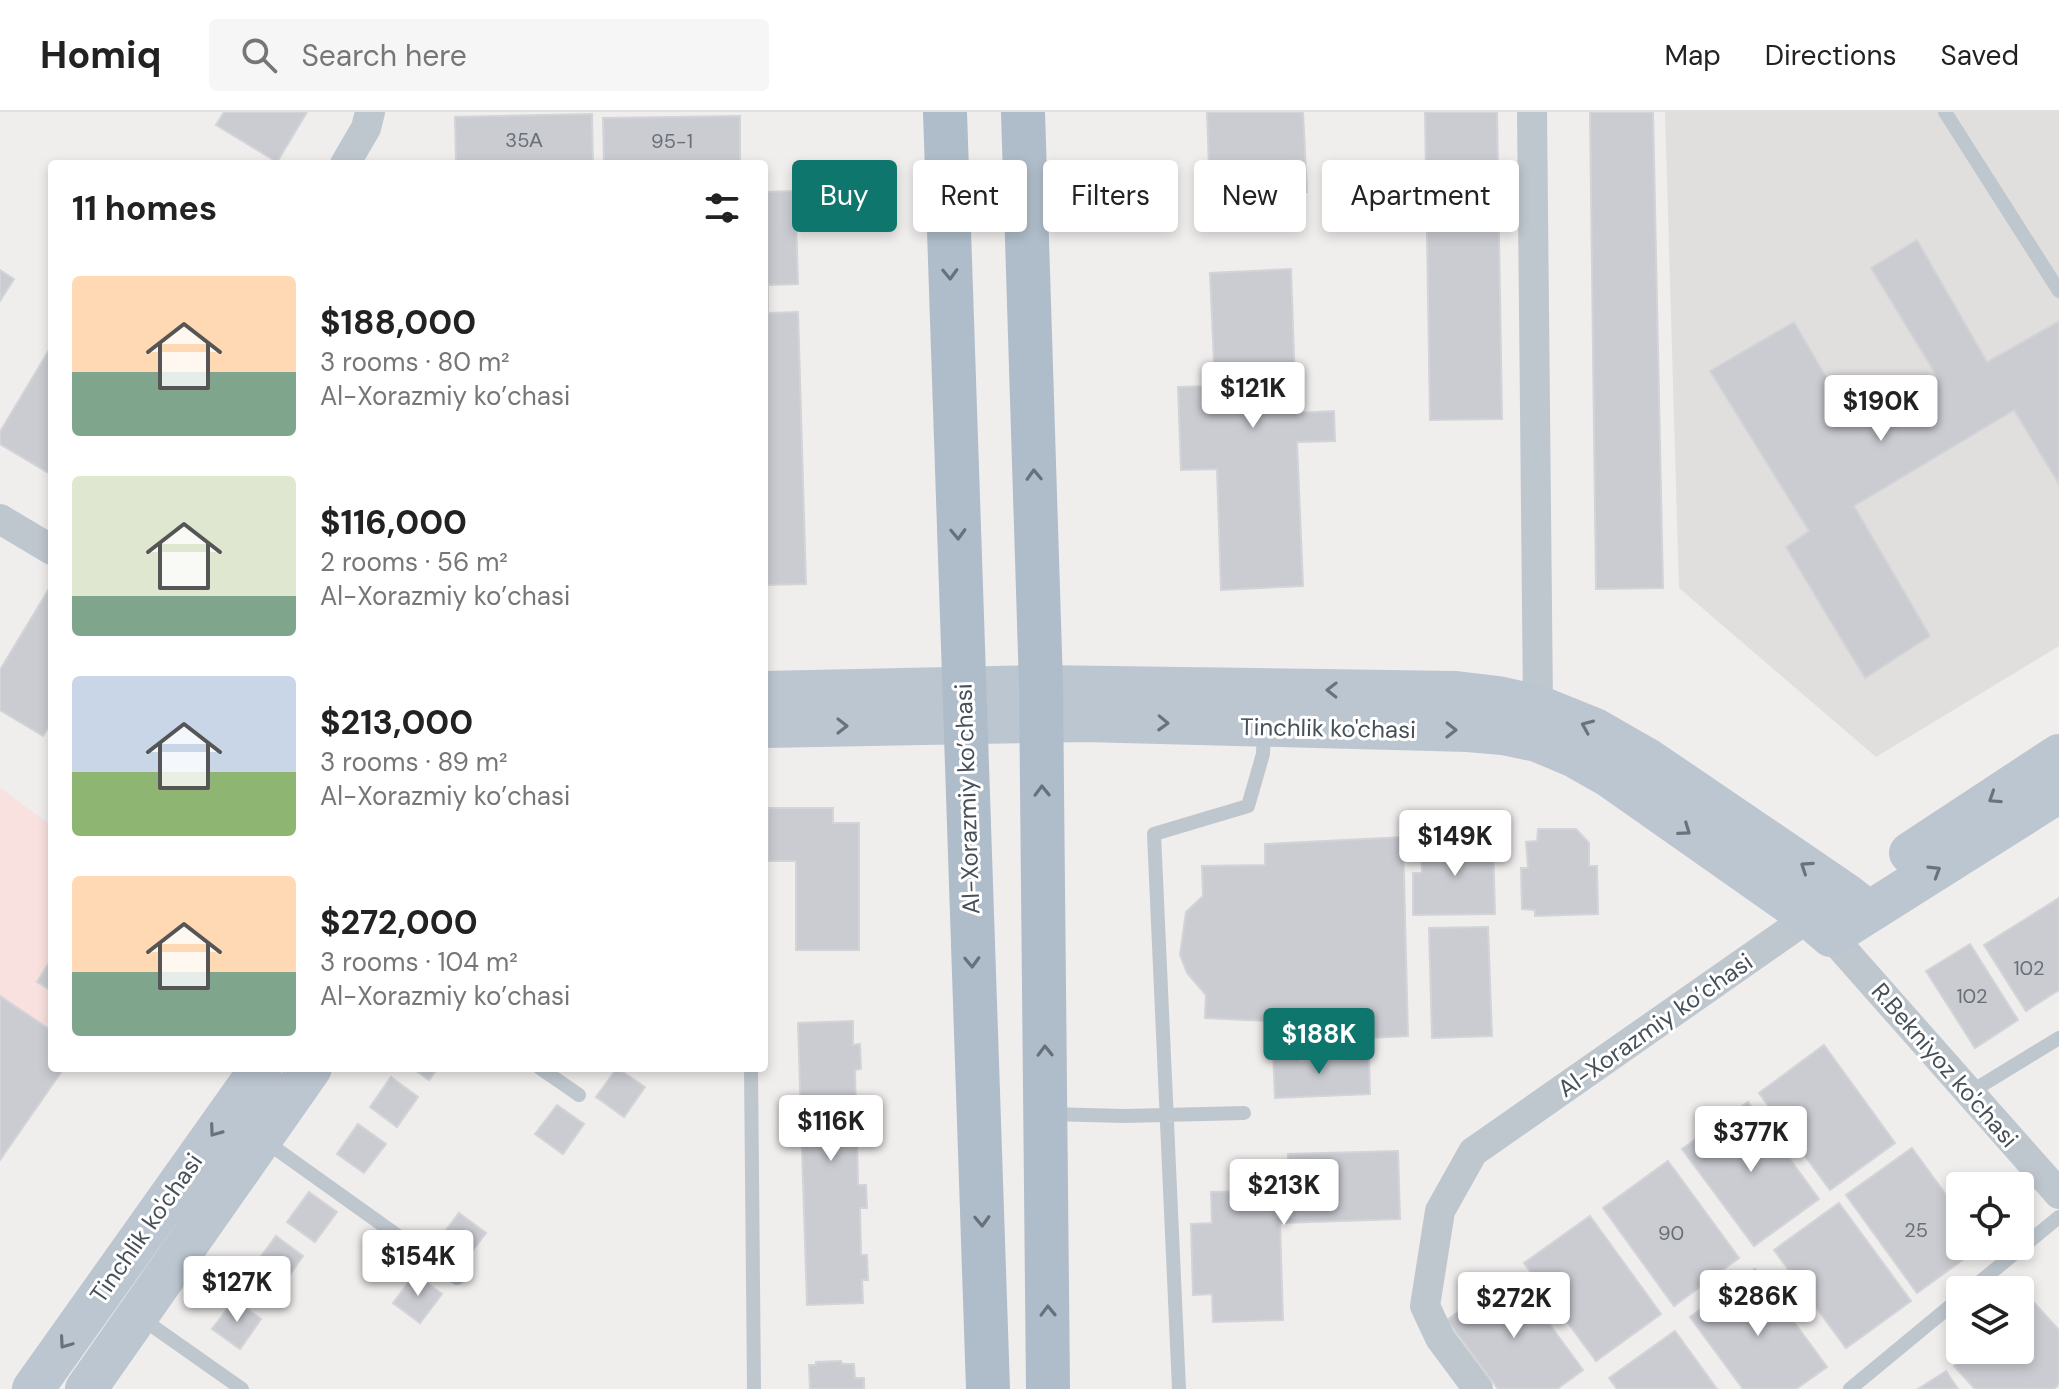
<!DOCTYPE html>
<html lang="en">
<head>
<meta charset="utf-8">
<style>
	:root { --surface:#fff; --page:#f6f6f6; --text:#222; --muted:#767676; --line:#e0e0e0; --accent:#0f766e }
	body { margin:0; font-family:"DM Sans",sans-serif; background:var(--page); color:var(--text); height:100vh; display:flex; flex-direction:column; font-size:30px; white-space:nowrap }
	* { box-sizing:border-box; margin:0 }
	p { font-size:26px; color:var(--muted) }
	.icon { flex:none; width:44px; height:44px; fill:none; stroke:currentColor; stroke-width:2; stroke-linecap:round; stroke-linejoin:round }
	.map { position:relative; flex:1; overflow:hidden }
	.details { position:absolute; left:48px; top:48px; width:720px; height:912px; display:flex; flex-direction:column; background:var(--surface); border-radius:8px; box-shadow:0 4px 12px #0003 }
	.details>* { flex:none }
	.hud { position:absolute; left:792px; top:48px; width:760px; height:72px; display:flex; gap:16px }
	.controls { position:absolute; left:1946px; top:1060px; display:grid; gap:16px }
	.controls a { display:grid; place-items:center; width:88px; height:88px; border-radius:8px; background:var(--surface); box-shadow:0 4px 12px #0003; font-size:40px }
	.price { position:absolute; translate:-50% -68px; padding:0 18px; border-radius:8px; background:#fff; color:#222; font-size:26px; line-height:52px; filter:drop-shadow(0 2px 4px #0008) }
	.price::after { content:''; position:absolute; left:50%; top:48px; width:24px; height:18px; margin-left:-12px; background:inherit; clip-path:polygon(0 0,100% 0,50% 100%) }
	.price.active { background:var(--accent); color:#fff }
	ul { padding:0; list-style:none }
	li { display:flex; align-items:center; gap:24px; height:200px; padding:0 24px }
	li span { display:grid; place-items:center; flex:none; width:224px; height:160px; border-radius:8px; color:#555 }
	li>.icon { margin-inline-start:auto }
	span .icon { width:96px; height:96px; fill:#fffc; stroke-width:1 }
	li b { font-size:34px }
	h2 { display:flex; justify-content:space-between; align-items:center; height:96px; padding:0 24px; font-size:34px }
	.chip { padding:0 28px; border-radius:8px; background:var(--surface); box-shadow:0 4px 12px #0003; font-size:28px; line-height:72px }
	.chip.active { background:var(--accent); color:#fff }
	header { display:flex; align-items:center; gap:48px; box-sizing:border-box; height:112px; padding:0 40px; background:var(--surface); border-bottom:2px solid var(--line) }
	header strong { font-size:38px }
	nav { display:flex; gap:44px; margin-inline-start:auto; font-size:28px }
	.search { width:560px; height:72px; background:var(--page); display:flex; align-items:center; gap:20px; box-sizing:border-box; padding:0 28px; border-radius:8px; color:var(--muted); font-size:30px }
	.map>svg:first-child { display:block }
	.education { fill:#e1dede }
	.medical { fill:#f8e1df }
	.building { fill:#caccd2; stroke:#d2d4d8; stroke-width:2 }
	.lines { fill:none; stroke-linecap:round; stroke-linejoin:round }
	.service { stroke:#bfc7ce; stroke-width:14 }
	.minor { stroke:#bfc7ce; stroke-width:30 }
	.secondary { stroke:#bcc6d0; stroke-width:42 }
	.primary { stroke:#afbdca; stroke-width:44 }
	.oneway { stroke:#66717b }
	.oneway2 { stroke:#6a737d }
	.labels { text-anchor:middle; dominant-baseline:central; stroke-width:6; stroke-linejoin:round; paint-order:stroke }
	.number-label { font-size:20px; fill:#686f77 }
	.street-label { font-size:24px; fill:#475059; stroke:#fff }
</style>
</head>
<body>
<header>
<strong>Homiq</strong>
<div class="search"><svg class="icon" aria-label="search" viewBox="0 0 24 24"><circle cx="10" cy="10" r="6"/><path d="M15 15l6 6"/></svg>Search here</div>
<nav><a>Map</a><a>Directions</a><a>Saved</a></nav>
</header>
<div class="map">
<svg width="2059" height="1277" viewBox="0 0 2059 1277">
	<rect width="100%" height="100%" fill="#f0eded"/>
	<path class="education" d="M1665,0H2059V534L1876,645L1679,476Z"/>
	<path class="medical" d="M0,676L52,714V956L0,1034Z"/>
	<path class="building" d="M224,0H307L277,50L216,13Z
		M1207,0H1303L1307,80L1210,84Z
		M1425,0H1497L1502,307L1430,308Z
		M1590,0H1653L1663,476L1596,477Z
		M592,2L593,52H456L455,5Z
		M740,4V52H604L603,6Z
		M795,79L798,172L768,173V201L798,200L806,472L764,473V80Z
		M1917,128L1987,250L2058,210L2059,212V372L2014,298L1854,394L1930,524L1865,566L1786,435L1809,419L1710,259L1794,210L1855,315L1938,266L1871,156Z
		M1291,157L1296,301L1334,299L1335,329L1297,330L1303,474L1221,478L1217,357L1181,358L1178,275L1215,274L1210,161Z
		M0,158L14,167L0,189Z
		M52,233V363L0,332V320Z
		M49,477L52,479V609L43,624L0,598V558Z
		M768,696H833V711H859V838H796V749H768Z
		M1538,717H1576L1589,731V754H1597L1598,802L1535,804V798L1522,797L1521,756H1528L1526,730L1537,729Z
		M1403,725L1408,924L1269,931V909L1205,906L1206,883L1187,861L1180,843L1186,800L1203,784L1202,754L1265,753V732Z
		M1430,725H1471V730H1493L1495,802L1413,803V761H1422L1421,732H1430Z
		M2059,786V878L2026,899L1984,833Z
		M1488,815L1492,924L1432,926L1429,816Z
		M1970,832L2018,908L1975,936L1926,859Z
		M52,846V879L37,870Z
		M0,884L52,919V956H64L0,1048Z
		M853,909V933L860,932L861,957L855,958L856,1003H862L863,1026H857L858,1073H866L867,1096H860L861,1143H867L868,1168H862L863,1191L807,1193L798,911Z
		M1824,933L1895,1031L1830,1078L1759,981Z
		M1273,938H1300V949L1369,947L1370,982L1275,986Z
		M412,956H438L429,968Z
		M617,956L645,975L624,1005L596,985Z
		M391,965L418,985L397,1015L370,995Z
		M1748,990L1819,1087L1754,1134L1682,1037Z
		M557,993L584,1012L563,1042L535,1022Z
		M358,1012L386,1032L364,1061L337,1042Z
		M1912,1036L1960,1102V1134H1982L1917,1181L1846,1083Z
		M1398,1039L1400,1107L1280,1111L1283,1208L1213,1210L1212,1182L1193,1183L1191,1112L1212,1111L1211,1080L1289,1078L1288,1042Z
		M1668,1049L1739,1146L1674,1194L1603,1096Z
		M309,1080L337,1100L315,1130L287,1110Z
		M1839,1091L1911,1189L1846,1236L1774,1138Z
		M459,1101L486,1121L464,1150L437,1130Z
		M1590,1104L1661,1202L1596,1249L1524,1151Z
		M276,1124L303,1144L282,1174L254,1154Z
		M1755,1157L1827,1255L1796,1277H1743L1690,1205Z
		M1512,1161L1583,1258L1557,1277H1498L1447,1208Z
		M415,1162L442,1182L420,1211L393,1191Z
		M2030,1186L2059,1218V1272L2054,1277H1975L1954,1254L1972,1238H2020V1195Z
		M234,1188L261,1207L240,1237L212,1217Z
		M1675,1219L1717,1277H1617L1609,1266Z
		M841,1249L842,1252H854L855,1266H864V1277H810L809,1253H816V1250Z
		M1946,1259L1958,1277H1918Z"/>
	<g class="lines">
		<path class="service" d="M1945,0L2059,179
			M540,956L579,983
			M751,956L754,1277
			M1969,981L2059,926
			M1050,1002L1124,1004L1244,1001
			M265,1029L457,1166
			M1970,1178L2059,1105
			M141,1206L242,1277
			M1179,1277L1154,722L1248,694L1263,642L1264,615
			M1850,1277L1960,1186"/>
		<path class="minor" d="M1532,0L1538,594
			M345,52L366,16L370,0
			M0,407L52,438
			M1831,824L2059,1082
			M1478,1277L1440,1226L1425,1194L1440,1099L1473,1040L1809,805"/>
		<path class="secondary" d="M764,580L1041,574L1456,580L1498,585L1538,594L1595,617L1649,648L1846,782L1869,800
			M764,615L1086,609L1468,619L1503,622L1537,629L1573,644L1610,665L1809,805L1831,824L2059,680
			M1910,741L2059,643
			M33,1277L261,956
			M86,1277L311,956"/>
		<path class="primary" d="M945,0L988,1277
			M1023,0L1041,574L1048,1277"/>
	</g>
	<defs><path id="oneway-chevron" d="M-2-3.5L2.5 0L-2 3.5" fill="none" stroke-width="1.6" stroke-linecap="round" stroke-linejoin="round" transform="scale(2)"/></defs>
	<g class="oneway">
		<use href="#oneway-chevron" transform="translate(950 162) rotate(88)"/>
		<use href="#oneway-chevron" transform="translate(1034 363) rotate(-92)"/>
		<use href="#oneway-chevron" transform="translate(958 422) rotate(88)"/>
		<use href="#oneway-chevron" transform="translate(1042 679) rotate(-91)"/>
		<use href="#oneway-chevron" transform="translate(972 850) rotate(88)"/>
		<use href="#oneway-chevron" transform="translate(1045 939) rotate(-91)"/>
		<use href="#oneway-chevron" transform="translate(982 1109) rotate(88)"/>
		<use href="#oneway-chevron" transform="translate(1048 1199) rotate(-91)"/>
	</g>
	<g class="oneway2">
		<use href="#oneway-chevron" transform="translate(1332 578) rotate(-179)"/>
		<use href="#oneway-chevron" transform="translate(1163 611) rotate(2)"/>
		<use href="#oneway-chevron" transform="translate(842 614)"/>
		<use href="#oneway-chevron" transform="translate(1587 614) rotate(-157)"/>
		<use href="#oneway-chevron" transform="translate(1451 618) rotate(1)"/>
		<use href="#oneway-chevron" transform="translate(1994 686) rotate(147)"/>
		<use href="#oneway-chevron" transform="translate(1685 718) rotate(35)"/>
		<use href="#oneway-chevron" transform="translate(1806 755) rotate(-146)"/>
		<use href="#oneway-chevron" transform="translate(1935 759) rotate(-32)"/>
		<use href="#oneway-chevron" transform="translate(215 1019) rotate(126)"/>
		<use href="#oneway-chevron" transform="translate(65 1231) rotate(125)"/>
	</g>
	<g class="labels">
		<g class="number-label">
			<text x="524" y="28">35А</text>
			<text x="672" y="29">95-1</text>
			<text x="2029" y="856">102</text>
			<text x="1972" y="884">102</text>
			<text x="1916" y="1118">25</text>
			<text x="1671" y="1121">90</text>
		</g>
		<g class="street-label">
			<text transform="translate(1328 616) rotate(1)">Tinchlik ko'chasi</text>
			<text transform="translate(967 687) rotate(-92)">Al-Xorazmiy ko’chasi</text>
			<text transform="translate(1655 913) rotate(-35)">Al-Xorazmiy ko’chasi</text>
			<text transform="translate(1945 953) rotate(49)">R.Bekniyoz ko'chasi</text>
			<text transform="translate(146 1116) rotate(-55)">Tinchlik ko'chasi</text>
		</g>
	</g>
</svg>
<div class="controls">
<a><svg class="icon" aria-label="locate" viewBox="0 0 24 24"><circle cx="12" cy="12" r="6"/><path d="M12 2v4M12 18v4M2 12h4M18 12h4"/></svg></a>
<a><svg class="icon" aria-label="layers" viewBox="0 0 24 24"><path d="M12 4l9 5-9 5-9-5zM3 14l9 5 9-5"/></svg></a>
</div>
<b class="price" style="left:1253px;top:318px">$121K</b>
<b class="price" style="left:1881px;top:331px">$190K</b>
<b class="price" style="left:1455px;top:766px">$149K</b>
<b class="price active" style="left:1319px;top:964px">$188K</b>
<b class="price" style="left:831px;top:1051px">$116K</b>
<b class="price" style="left:1751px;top:1062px">$377K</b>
<b class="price" style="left:1284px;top:1115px">$213K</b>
<b class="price" style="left:418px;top:1186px">$154K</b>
<b class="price" style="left:237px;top:1212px">$127K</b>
<b class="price" style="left:1758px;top:1226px">$286K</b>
<b class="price" style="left:1514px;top:1228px">$272K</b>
<div class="hud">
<a class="chip active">Buy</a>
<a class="chip">Rent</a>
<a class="chip">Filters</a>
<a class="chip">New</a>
<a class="chip">Apartment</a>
</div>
<section class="details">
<h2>11 homes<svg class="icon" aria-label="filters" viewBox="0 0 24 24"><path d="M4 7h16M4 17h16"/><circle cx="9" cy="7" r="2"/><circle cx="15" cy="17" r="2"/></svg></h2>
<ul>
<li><span style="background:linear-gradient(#ffd9b3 60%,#7fa58c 0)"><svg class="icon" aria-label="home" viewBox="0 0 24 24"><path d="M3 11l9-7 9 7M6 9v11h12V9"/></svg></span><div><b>$188,000</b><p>3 rooms · 80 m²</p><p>Al-Xorazmiy ko’chasi</p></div></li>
<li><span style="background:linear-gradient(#dfe7d0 75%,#7fa58c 0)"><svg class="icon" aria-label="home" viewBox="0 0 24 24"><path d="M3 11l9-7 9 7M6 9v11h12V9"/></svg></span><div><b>$116,000</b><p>2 rooms · 56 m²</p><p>Al-Xorazmiy ko’chasi</p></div></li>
<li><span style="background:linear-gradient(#c9d6e8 60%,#8fb573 0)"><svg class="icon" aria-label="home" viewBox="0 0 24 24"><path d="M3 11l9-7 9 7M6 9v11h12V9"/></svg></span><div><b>$213,000</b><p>3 rooms · 89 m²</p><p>Al-Xorazmiy ko’chasi</p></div></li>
<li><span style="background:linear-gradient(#ffd9b3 60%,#7fa58c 0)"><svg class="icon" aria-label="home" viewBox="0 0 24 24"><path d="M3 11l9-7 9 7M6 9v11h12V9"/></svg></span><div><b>$272,000</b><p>3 rooms · 104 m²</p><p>Al-Xorazmiy ko’chasi</p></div></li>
</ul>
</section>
</div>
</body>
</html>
